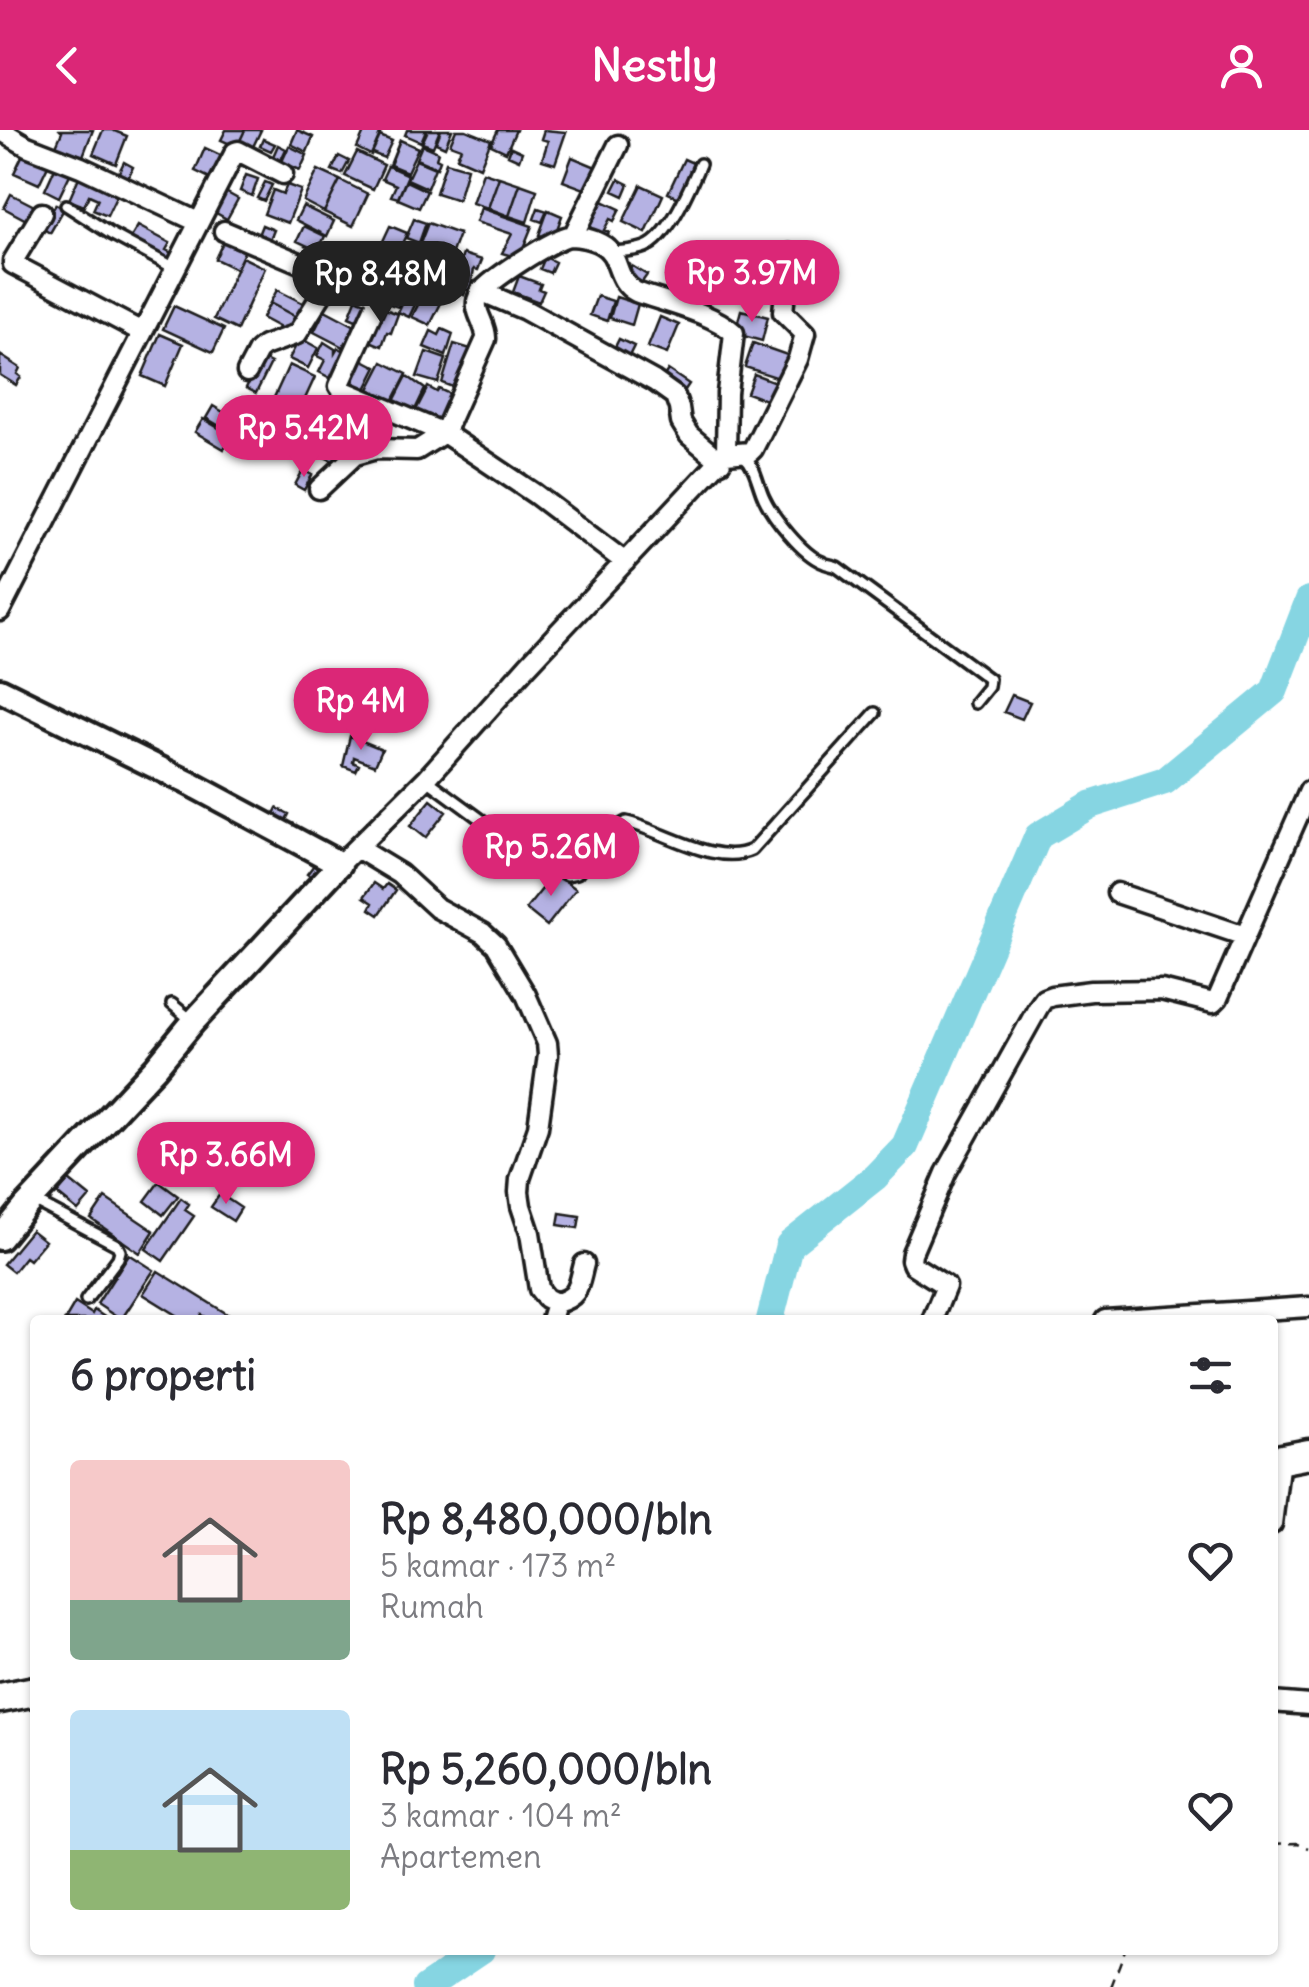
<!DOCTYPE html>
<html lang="id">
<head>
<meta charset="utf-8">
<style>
	:root { --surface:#fff; --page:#f2f2f3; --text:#2b2b33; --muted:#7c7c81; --accent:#db2777 }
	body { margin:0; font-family:Delius,sans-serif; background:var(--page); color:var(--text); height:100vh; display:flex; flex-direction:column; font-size:38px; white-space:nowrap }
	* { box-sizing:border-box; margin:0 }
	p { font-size:32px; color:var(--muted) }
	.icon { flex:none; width:55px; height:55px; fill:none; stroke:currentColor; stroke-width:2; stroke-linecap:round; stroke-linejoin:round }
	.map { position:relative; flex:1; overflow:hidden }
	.sheet { position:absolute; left:30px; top:1185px; width:1248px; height:640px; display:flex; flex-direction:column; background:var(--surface); border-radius:10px; box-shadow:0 2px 8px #0004 }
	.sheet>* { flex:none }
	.price { position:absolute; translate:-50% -85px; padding:0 22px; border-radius:35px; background:var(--accent); color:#fff; font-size:32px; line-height:65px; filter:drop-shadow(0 2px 5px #0008) }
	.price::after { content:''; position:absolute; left:50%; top:60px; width:30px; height:22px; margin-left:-15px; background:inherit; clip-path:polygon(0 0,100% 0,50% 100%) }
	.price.active { background:#222; color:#fff }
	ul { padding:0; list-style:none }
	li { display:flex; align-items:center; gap:30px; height:250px; padding:0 40px }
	li span { display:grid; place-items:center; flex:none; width:280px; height:200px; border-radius:10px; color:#555 }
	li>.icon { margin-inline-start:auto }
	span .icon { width:120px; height:120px; fill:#fffc; stroke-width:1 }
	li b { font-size:42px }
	h2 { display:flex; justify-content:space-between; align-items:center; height:120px; padding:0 40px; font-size:42px }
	header { display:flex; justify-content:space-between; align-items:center; height:130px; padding:0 40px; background:var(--accent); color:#fff; font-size:45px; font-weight:800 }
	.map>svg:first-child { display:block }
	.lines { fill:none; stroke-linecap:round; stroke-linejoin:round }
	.river { stroke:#86d5e2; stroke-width:28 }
	.building { fill:#b5b2e3; stroke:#1c1c1c; stroke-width:2.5 }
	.service-casing { stroke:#1c1c1c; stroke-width:16 }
	.minor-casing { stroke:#1c1c1c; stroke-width:25 }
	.tertiary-casing { stroke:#1c1c1c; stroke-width:30 }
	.trunk-casing { stroke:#1c1c1c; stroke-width:35 }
	.path { stroke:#1c1c1c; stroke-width:2.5; stroke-dasharray:10 8; stroke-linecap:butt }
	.service { stroke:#fff; stroke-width:9 }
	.minor { stroke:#fff; stroke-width:18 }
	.tertiary { stroke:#fff; stroke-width:22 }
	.trunk { stroke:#fff; stroke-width:28 }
</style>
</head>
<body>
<header><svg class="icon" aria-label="back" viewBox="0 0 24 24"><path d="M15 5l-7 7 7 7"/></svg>Nestly<svg class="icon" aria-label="person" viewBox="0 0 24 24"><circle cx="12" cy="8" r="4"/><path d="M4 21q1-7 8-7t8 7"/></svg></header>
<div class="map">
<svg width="1309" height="1857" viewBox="0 0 1309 1857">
	<rect width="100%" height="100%" fill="#fff"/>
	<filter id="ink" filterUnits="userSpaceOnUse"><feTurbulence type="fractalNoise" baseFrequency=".01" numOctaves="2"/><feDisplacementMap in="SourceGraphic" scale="20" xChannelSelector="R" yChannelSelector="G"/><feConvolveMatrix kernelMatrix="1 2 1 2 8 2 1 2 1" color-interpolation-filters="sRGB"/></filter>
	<g filter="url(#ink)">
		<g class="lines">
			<path class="river" d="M770,1190L789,1115L875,1047L905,1016L1038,706L1090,675L1165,651L1274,561L1309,470
				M426,1857L481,1820"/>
		</g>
		<path class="building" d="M60,0H93L83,26L56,16L62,2Z
			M103,0H112L127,6L116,34L93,24Z
			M226,0H245L237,17L221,10Z
			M245,0H261L250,23L237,17Z
			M297,0L313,7L307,22L291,14Z
			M365,0L381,2L371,25L357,18Z
			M407,0H426L421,12L405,5Z
			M428,0H440L433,17L422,13Z
			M441,0H452L445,17L436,13Z
			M456,0H466L491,10L480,37L457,27L461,18L450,14Z
			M498,0H516L506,22L491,15Z
			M544,0L566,2L555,34L542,30L548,11L541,9Z
			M380,6L392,11L384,28L372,23Z
			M263,9L275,14L271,21L260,16Z
			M400,10L418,18L407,42L390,35Z
			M278,15L286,19L279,34L271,31Z
			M422,15L438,22L436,28L440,30L437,38L416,29Z
			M289,16L307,25L300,40L291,36L289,40L280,36Z
			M511,17L522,22L519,30L508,25Z
			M205,18L229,29L218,52L195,41Z
			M25,20L50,31L39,54L14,43Z
			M357,22L384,35L373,59L345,46Z
			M339,26L349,31L342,44L332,40Z
			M572,27L596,37L587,60L563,51Z
			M684,29L693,33L679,68L668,63Z
			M416,30L435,38L427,58L407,49Z
			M58,31L73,38L59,67L45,60Z
			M124,32L133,37L128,48L118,44Z
			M446,32L467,38L458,70L436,63Z
			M388,36L408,45L398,68L391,66L396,55L382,49Z
			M76,39L124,61L121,67L117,65L107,86L93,80L98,69L89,65L84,76L69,70L79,47L73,45Z
			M318,40L340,50L324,82L303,71Z
			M483,42L499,47L488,78L472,73Z
			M246,45L258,49L252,66L240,61Z
			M499,47L520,54L509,86L488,78Z
			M619,49L629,54L624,66L613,61Z
			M340,50L368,64L353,96L324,82Z
			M406,51L427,61L419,78L398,69Z
			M265,52L272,55L264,71L257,68Z
			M520,54L537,60L527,92L509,86Z
			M287,55L301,60L288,93L264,84L273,60L283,64Z
			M641,55L663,65L646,103L623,92Z
			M220,59L238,69L227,89L209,79Z
			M11,64L42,80L34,94L4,78Z
			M596,68L620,79L614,91L610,89L604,100L609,102L606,109L582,98Z
			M56,74L64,79L50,103L42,98Z
			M303,76L334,91L327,106L296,90Z
			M481,78L532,96L519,128L502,123L512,104L476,92Z
			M538,78L547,81L542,92L534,89Z
			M548,80L562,86L553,110L539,105Z
			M414,89L426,93L419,113L406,108Z
			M428,93L459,104L450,128L419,116Z
			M262,95L274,100L270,110L258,105Z
			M138,96L170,113L166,120L176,125L171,134L129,111Z
			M304,96L325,106L318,121L297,111Z
			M390,96L407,103L378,164L362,156Z
			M224,110L245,120L236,139L215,129Z
			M404,113L427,125L425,129L435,134L426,153L392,137Z
			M326,118L340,125L332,142L317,136Z
			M463,124L482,130L478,140L474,139L470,161L466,159L464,165L451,160Z
			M242,127L265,138L237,200L214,189Z
			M545,127L555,132L550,143L540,139Z
			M797,128L812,134L806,148L791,141Z
			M439,129L455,134L447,160L431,155Z
			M632,136L647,145L640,155L626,145Z
			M519,146L541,154L539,159L544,161L539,172L513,162Z
			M412,152L423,158L409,187L398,182Z
			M386,159L402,166L398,177L381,171Z
			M277,160L305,174L298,188L270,173Z
			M423,165L441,173L430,195L412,187Z
			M597,166L613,171L607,191L590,185Z
			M357,167L371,173L363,193L349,187Z
			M616,167L638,174L632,195L610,188Z
			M270,173L298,188L290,203L262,188Z
			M174,176L224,199L213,222L163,199Z
			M378,176L398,184L391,203L387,202L382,216L365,209Z
			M325,180L359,198L350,215L345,212L343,217L314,202Z
			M741,180L768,187L762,211L740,205L742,197L737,195Z
			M660,187L679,195L667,224L648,217Z
			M442,199L453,204L446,226L424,217L431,201L439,205Z
			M160,204L183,214L165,256L142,246Z
			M300,208L318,218L308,238L289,229Z
			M619,209L634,216L628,228L613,221Z
			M324,212L335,219V223L338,218L345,221L342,227L347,229L336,251L319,242L325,230L317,226Z
			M753,213L790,226L782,249L745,237Z
			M454,214L471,219L458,259L442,253Z
			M426,222L446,229L438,253L417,247Z
			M0,225L20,238L17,244L21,247L16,255L0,245Z
			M356,226L377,237L363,265L342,254Z
			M261,228L271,233L256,263L246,258Z
			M383,232L407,244L390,277L366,265Z
			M289,235L315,247L298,284L272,272Z
			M668,240L689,254L681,266L660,252Z
			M754,244L778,253L771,272L747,263Z
			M407,246L425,259L412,286L392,275Z
			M428,257L437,262L439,259L452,265L442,284L446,286L440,299L413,286Z
			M339,262L355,268L343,296L327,290Z
			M363,272L386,284L370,318L346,306Z
			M213,276L230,286L223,298L206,288Z
			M203,289L224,301L226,297L234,302L224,319L195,302Z
			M326,293L339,299L337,303L349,309L337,333L312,321Z
			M303,340L312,345L304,360L295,355Z
			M1012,565L1030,572L1022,589L1004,582Z
			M350,606L382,619L375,635L354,627L353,632L359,635L356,641L343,636Z
			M431,670L446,682L425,708L410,696Z
			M277,678L289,684L284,694L272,688Z
			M317,731L327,739L318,752L307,744Z
			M555,743L576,759L547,796L526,779Z
			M374,753L383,759L387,754L396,760L379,785L370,779L373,773L364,767Z
			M69,1050L90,1067L78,1081L57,1064Z
			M159,1052L178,1066L163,1085L145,1071Z
			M220,1064L241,1078L233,1091L211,1077Z
			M105,1068L154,1101L140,1123L91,1089Z
			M181,1068L189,1074L185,1080L194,1086L163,1131L146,1119Z
			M560,1083L580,1086L578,1098L558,1095Z
			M31,1100L45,1111L29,1130L25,1127L13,1142L3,1134Z
			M129,1124L154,1140L121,1190L97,1174Z
			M158,1141L237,1190H211L202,1185L199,1190H185L143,1164Z
			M75,1173L92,1184L94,1180L109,1190H65Z"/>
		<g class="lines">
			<g class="service-casing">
				<path id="service" d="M66,75L111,104L174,138
					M612,122C623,121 635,121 645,117C669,108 690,57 700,34
					M743,325C756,336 757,353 764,368C773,387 802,424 822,432C827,435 832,435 837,437L989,549L988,557L975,573
					M426,649L509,710L567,745L577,743L611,700L626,692C662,700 716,737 752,720L875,583
					M172,874L191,890
					M34,1071L117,1115L120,1121L118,1128L86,1170"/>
			</g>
			<g class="minor-casing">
				<path id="minor" d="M0,0L27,16L81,37L198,92
					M42,83L13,131V134L142,202
					M224,101L373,164L377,172L339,256L342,260L444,303L417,320L376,319L355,325L319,359
					M573,106L618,15
					M480,161L525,180L654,251L675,266L679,278L681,292L689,305L721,332
					M247,242L258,221L264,216L297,204L332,148
					M726,324L750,322L753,319L798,229L805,204L783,182L789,124
					M0,481L235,22L238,21L283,44
					M357,718L400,744L437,778L483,803L496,815L526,865L547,913L548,925L538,997L520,1049L519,1062L521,1076L530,1103L539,1159L546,1168L556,1173
					M340,734L426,649L528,535L726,324L727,263L734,203C711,182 666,173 636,162C613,149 622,125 601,114C593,109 579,106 570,106C556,107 484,153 479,165C471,181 487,193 486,209L444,303L535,364L625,432
					M1117,763L1245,806
					M551,1190L556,1173C580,1167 578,1156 584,1134
					M932,1190L946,1156L913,1135L911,1130L912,1123L946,1043L1039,876L1044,869L1052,866L1091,861L1161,860L1213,873L1218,868L1309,661
					M1105,1190L1309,1177
					M1272,1394L1280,1329
					M1272,1572L1309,1575"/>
			</g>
			<g class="tertiary-casing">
				<path id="tertiary" d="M0,560L189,653L340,734L193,892L156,937L26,1076L0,1108"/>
			</g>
			<g class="trunk-casing">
				<path id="trunk" d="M1272,1331L1309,1324
					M0,1568L35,1561"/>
			</g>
			<path class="path" d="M1272,1714L1298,1713L1309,1718
				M1111,1857L1125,1820"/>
			<use href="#service" class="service"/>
			<use href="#minor" class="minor"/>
			<use href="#tertiary" class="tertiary"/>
			<use href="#trunk" class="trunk"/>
		</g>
	</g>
</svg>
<b class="price" style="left:752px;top:195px">Rp 3.97M</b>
<b class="price active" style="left:381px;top:196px">Rp 8.48M</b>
<b class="price" style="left:304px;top:350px">Rp 5.42M</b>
<b class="price" style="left:361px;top:623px">Rp 4M</b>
<b class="price" style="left:551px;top:769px">Rp 5.26M</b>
<b class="price" style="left:226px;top:1077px">Rp 3.66M</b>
<section class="sheet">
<h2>6 properti<svg class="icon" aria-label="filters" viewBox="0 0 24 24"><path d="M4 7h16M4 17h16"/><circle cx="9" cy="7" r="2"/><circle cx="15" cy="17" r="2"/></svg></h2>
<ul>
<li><span style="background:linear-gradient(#f6c9c9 70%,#7fa58c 0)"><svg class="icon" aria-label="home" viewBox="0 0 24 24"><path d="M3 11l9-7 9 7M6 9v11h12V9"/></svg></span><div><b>Rp 8,480,000/bln</b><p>5 kamar · 173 m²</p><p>Rumah</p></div><svg class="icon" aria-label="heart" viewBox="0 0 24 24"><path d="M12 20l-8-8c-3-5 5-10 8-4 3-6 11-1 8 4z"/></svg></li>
<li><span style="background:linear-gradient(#bfe0f5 70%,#8fb573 0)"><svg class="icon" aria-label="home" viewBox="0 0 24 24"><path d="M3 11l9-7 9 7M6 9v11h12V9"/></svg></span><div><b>Rp 5,260,000/bln</b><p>3 kamar · 104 m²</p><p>Apartemen</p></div><svg class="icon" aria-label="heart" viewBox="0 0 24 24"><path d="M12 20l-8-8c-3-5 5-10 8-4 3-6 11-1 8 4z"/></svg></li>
</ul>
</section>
</div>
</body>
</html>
